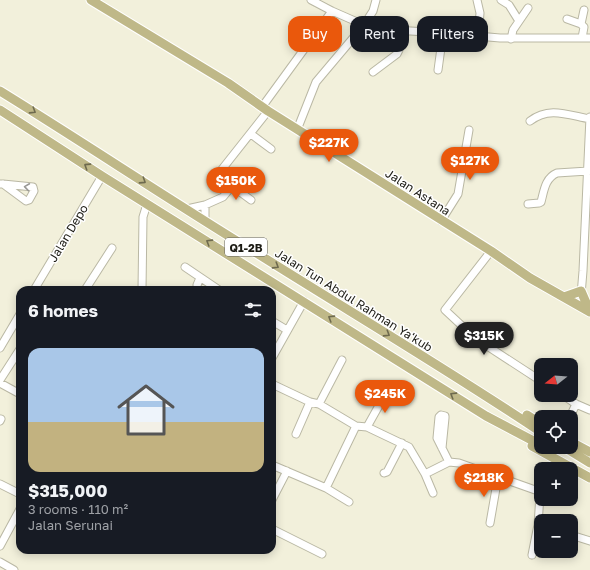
<!DOCTYPE html>
<html lang="en">
<head>
<meta charset="utf-8">
<style>
	:root { --surface:#171b24; --page:#20242c; --text:#f1f3f6; --muted:#9ea1a6; --line:#363941; --accent:#ea580c }
	body { margin:0; font-family:"Golos Text",sans-serif; background:var(--page); color:var(--text); height:100vh; display:flex; flex-direction:column; font-size:15px; white-space:nowrap }
	* { box-sizing:border-box; margin:0 }
	p { font-size:13px; color:var(--muted) }
	.icon { flex:none; width:22px; height:22px; fill:none; stroke:currentColor; stroke-width:2; stroke-linecap:round; stroke-linejoin:round }
	.map { position:relative; flex:1; overflow:hidden }
	.details { position:absolute; left:16px; top:286px; width:260px; height:268px; display:flex; flex-direction:column; background:var(--surface); border-radius:12px; box-shadow:0 2px 10px #0003 }
	.details>* { flex:none }
	.banner { position:absolute; left:288px; top:16px; width:242px; height:36px; display:flex; gap:8px }
	.needle { width:26px; rotate:253deg }
	.controls { position:absolute; left:534px; top:358px; display:grid; gap:8px }
	.controls a { display:grid; place-items:center; width:44px; height:44px; border-radius:8px; background:var(--surface); box-shadow:0 2px 10px #0003; font-size:20px }
	.price { position:absolute; translate:-50% -34px; padding:0 9px; border-radius:14px; background:var(--accent); color:#fff; font-size:13px; line-height:26px; filter:drop-shadow(0 1px 2px #0008) }
	.price::after { content:''; position:absolute; left:50%; top:24px; width:12px; height:9px; margin-left:-6px; background:inherit; clip-path:polygon(0 0,100% 0,50% 100%) }
	.price.selected { background:#222; color:#fff }
	ul { padding:0; list-style:none }
	li { display:grid; align-content:center; gap:8px; height:212px; padding:0 12px }
	li+li { border-top:1px solid var(--line) }
	li span { display:grid; place-items:center; height:124px; border-radius:12px; color:#555 }
	li>.icon { margin-inline-start:auto }
	span .icon { width:72px; height:72px; fill:#fffc; stroke-width:1 }
	li b { font-size:17px }
	h2 { display:flex; justify-content:space-between; align-items:center; height:48px; padding:0 12px; font-size:17px }
	.pill { padding:0 14px; border-radius:12px; background:var(--surface); box-shadow:0 2px 10px #0003; font-size:14px; line-height:36px }
	.pill.selected { background:var(--accent); color:#fff }
	.map>svg:first-child { display:block }
	.lines { fill:none; stroke-linecap:round; stroke-linejoin:round }
	.minor-casing { stroke:#bab8a4; stroke-width:9 }
	.major-casing { stroke:#fff; stroke-width:11 }
	.minor { stroke:#fff; stroke-width:7 }
	.major { stroke:#bfb888; stroke-width:9 }
	.oneway { stroke:#6e6a4e }
	.oneway2 { stroke:#999895 }
	.labels { text-anchor:middle; dominant-baseline:central; stroke-width:3; stroke-linejoin:round; paint-order:stroke }
	.shield { fill:#fff; stroke:#605f5a; stroke-width:1 }
	.shield-label { font-size:11px; font-weight:bold; fill:#1c1b14 }
	.street-label { font-size:12px; fill:#1c1b14; stroke:#fff }
</style>
</head>
<body>
<div class="map">
<svg width="590" height="570" viewBox="0 0 590 570">
	<rect width="100%" height="100%" fill="#f2f0db"/>
	<g class="lines">
		<g class="minor-casing">
			<path id="minor" d="M311,0L332,11L364,25L378,29L443,33L500,38H590
				M477,0L480,13L478,36
				M501,0L509,5L519,21
				M567,19L581,24L584,27L582,38
				M581,24L584,10
				M511,39L513,30L528,8
				M438,70L443,33
				M373,72L397,54L399,50V31
				M262,107L332,11
				M530,121C549,106 568,115 590,119
				M297,130L316,82L364,25L373,11L376,0
				M251,134L271,149
				M0,184H3L33,187L34,191L29,200L26,201L3,184
				M232,186L251,200
				M528,204L539,203L541,202C544,191 545,178 557,173L588,171
				M187,209L205,205L223,197L232,186L219,173L268,111
				M205,221V205
				M441,221L458,194L469,130
				M491,251L445,310L475,338L541,381
				M185,267L219,290
				M34,290L102,176
				M85,290L112,248
				M142,290L143,217L147,204
				M198,290L197,285L200,278
				M581,295L583,271L590,117
				M272,321L287,330
				M0,348L20,314
				M272,358L304,301
				M0,380L20,349
				M0,383L20,394
				M272,384L310,402L319,404L356,426L367,427L409,447L425,474L433,493
				M563,395L576,404L590,410
				M319,404L342,360
				M570,417L576,404
				M0,421L1,419
				M367,427L386,393
				M296,434L310,402
				M442,448L445,418V416L441,415L439,417L437,438L449,462
				M272,465L326,488L349,502
				M384,473L387,472L402,443
				M425,474L449,462L459,463L538,491L540,495L538,525L532,555
				M0,484L20,494
				M326,488L356,426
				M272,500L287,471
				M490,523L498,477
				M272,529L322,554
				M571,535L590,541
				M0,546L20,509
				M0,562L14,570"/>
		</g>
		<g class="major-casing">
			<path id="major" d="M91,0L228,83L268,111L491,251L530,278L590,312
				M0,91C86,144 171,201 258,254C352,313 448,370 541,432
				M0,110L102,176L486,416L541,445
				M564,297L581,291L590,312
				M527,415L541,424
				M571,442L590,452
				M532,446L590,478
				M564,447L590,463"/>
		</g>
		<use href="#minor" class="minor"/>
		<use href="#major" class="major"/>
	</g>
	<defs><path id="oneway-chevron" d="M-2-3.5L2.5 0L-2 3.5" fill="none" stroke-width="1.6" stroke-linecap="round" stroke-linejoin="round"/></defs>
	<g class="oneway">
		<use href="#oneway-chevron" transform="translate(33 111) rotate(32)"/>
		<use href="#oneway-chevron" transform="translate(87 166) rotate(-147)"/>
		<use href="#oneway-chevron" transform="translate(143 181) rotate(33)"/>
		<use href="#oneway-chevron" transform="translate(209 242) rotate(-148)"/>
		<use href="#oneway-chevron" transform="translate(276 266) rotate(32)"/>
		<use href="#oneway-chevron" transform="translate(331 318) rotate(-148)"/>
		<use href="#oneway-chevron" transform="translate(387 334) rotate(32)"/>
		<use href="#oneway-chevron" transform="translate(453 395) rotate(-148)"/>
	</g>
	<use class="oneway2" href="#oneway-chevron" transform="translate(27 187) rotate(-172)"/>
	<g class="labels">
		<rect class="shield" x="225" y="238" width="42" height="18" rx="3"/>
		<g class="shield-label">
			<text x="246" y="247">Q1-2B</text>
		</g>
		<g class="street-label">
			<text transform="translate(418 192) rotate(33)">Jalan Astana</text>
			<text transform="translate(68 233) rotate(-59)">Jalan Depo</text>
			<text transform="translate(354 300) rotate(32)">Jalan Tun Abdul Rahman Ya'kub</text>
		</g>
	</g>
</svg>
<div class="controls">
<a><svg class="needle" viewBox="-14 -14 28 28"><path d="M0-13l5 13h-10z" fill="#e53935"/><path d="M0 13l5-13h-10z" fill="#9ea1a6"/></svg></a>
<a><svg class="icon" aria-label="locate" viewBox="0 0 24 24"><circle cx="12" cy="12" r="6"/><path d="M12 2v4M12 18v4M2 12h4M18 12h4"/></svg></a>
<a>+</a>
<a>−</a>
</div>
<b class="price" style="left:329px;top:163px">$227K</b>
<b class="price" style="left:470px;top:181px">$127K</b>
<b class="price" style="left:236px;top:201px">$150K</b>
<b class="price selected" style="left:484px;top:356px">$315K</b>
<b class="price" style="left:385px;top:414px">$245K</b>
<b class="price" style="left:484px;top:498px">$218K</b>
<div class="banner">
<a class="pill selected">Buy</a>
<a class="pill">Rent</a>
<a class="pill">Filters</a>
</div>
<section class="details">
<h2>6 homes<svg class="icon" aria-label="filters" viewBox="0 0 24 24"><path d="M4 7h16M4 17h16"/><circle cx="9" cy="7" r="2"/><circle cx="15" cy="17" r="2"/></svg></h2>
<ul>
<li><span style="background:linear-gradient(#a9c7e8 60%,#c2b280 0)"><svg class="icon" aria-label="home" viewBox="0 0 24 24"><path d="M3 11l9-7 9 7M6 9v11h12V9"/></svg></span><div><b>$315,000</b><p>3 rooms · 110 m²</p><p>Jalan Serunai</p></div></li>
</ul>
</section>
</div>
</body>
</html>
